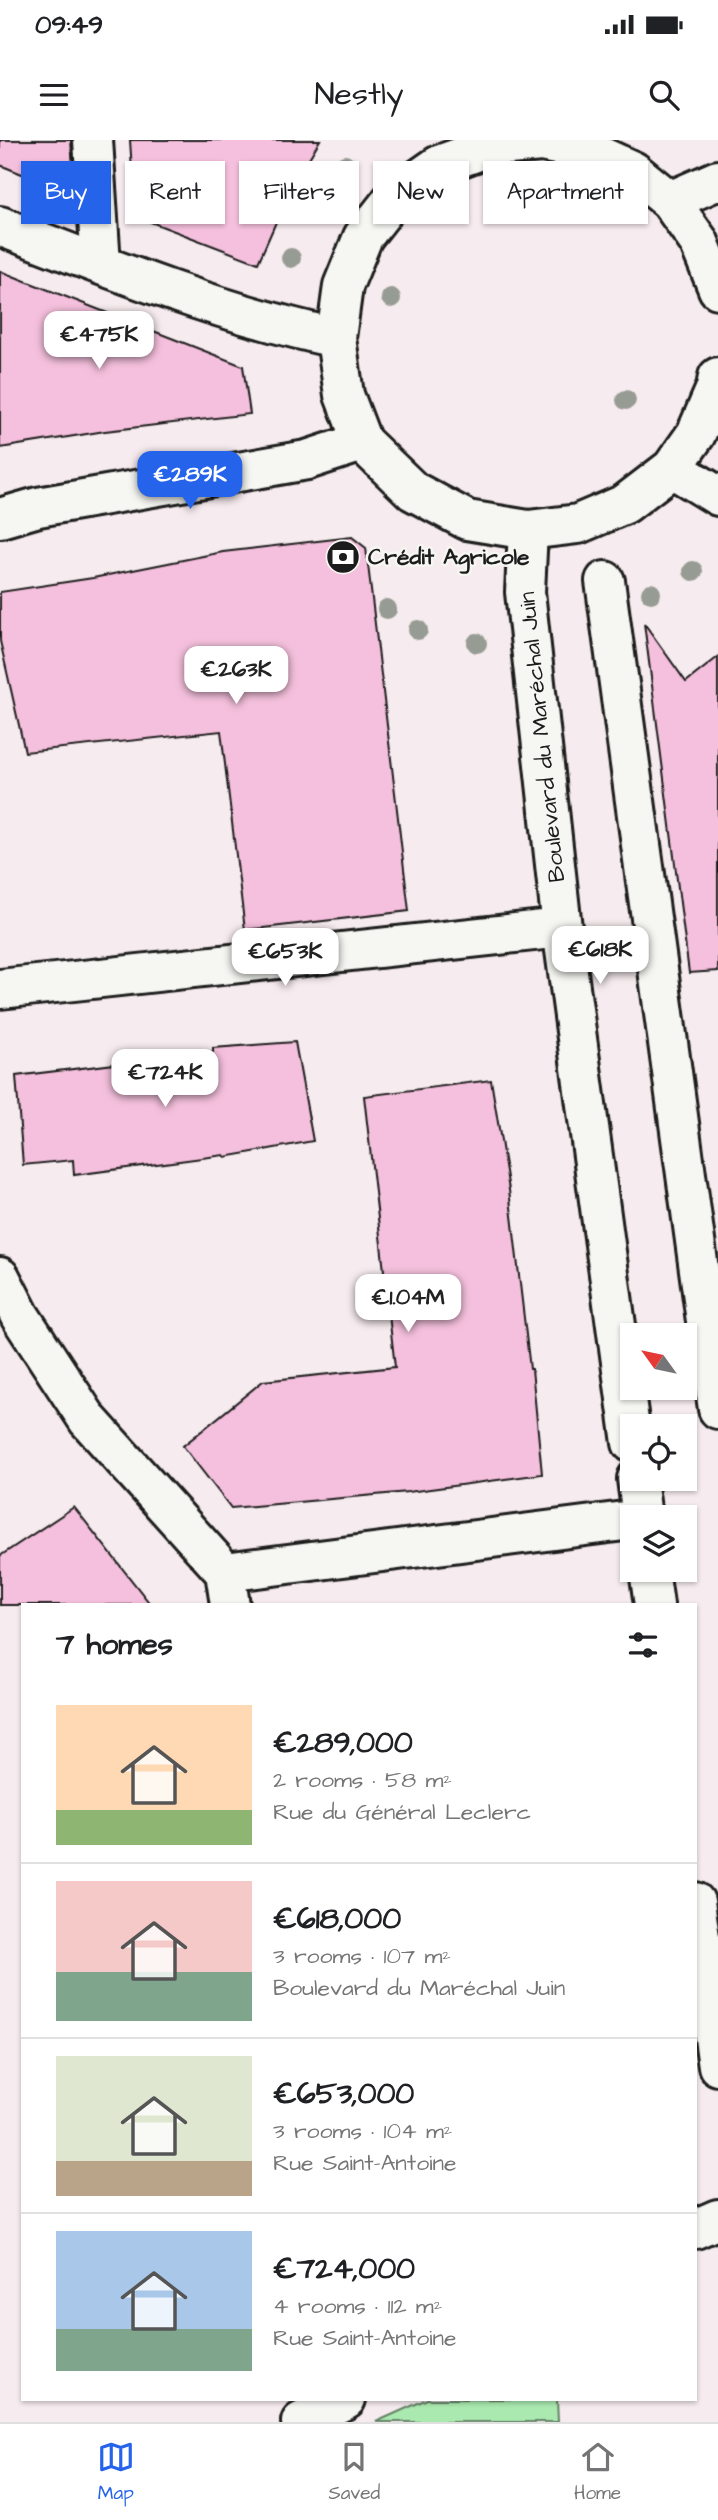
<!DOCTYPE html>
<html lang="en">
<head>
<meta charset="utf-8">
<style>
	:root { --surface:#fff; --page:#f6f6f6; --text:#202124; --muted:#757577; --line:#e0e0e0; --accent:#2563eb }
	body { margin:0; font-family:"Architects Daughter",sans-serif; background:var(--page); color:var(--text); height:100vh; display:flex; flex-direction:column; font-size:26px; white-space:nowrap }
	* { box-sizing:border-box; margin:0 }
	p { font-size:23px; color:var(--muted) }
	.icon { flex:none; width:38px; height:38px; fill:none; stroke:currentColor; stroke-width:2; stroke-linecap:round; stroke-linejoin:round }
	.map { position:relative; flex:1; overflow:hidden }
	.panel { position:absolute; left:21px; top:1463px; width:676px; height:798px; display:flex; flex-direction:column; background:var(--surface); border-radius:0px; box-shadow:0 2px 5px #0004 }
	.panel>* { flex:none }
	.guide { position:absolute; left:21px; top:21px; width:677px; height:63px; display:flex; gap:14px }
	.needle { width:46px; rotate:303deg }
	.fabs { position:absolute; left:620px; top:1183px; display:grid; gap:14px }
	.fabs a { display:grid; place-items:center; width:77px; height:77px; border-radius:0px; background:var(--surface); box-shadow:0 2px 5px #0004; font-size:35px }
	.price { position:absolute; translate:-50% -60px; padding:0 16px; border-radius:14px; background:#fff; color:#222; font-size:23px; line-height:46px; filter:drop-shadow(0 2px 4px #0008) }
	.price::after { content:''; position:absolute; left:50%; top:42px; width:21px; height:16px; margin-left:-10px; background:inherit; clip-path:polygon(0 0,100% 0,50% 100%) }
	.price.active { background:var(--accent); color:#fff }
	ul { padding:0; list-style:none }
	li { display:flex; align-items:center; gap:21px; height:175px; padding:0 35px }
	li+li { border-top:2px solid var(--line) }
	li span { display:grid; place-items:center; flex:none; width:196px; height:140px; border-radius:0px; color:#555 }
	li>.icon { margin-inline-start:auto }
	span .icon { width:84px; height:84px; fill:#fffc; stroke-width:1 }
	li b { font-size:30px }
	h2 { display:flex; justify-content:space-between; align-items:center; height:84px; padding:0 35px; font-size:30px }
	.pill { padding:0 24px; border-radius:0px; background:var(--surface); box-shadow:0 2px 5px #0004; font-size:24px; line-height:63px }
	.pill.active { background:var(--accent); color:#fff }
	.status { display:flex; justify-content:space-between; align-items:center; height:49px; padding:0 35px; background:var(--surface); direction:ltr }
	.status svg { height:19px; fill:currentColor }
	header { display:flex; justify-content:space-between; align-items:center; height:91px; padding:0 35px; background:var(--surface); font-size:32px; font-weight:600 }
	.menu { display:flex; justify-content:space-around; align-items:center; height:98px; border-top:2px solid var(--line); background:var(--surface); font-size:19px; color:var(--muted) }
	.menu a { display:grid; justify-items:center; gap:4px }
	.menu .active { color:var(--accent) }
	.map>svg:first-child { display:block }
	.green { fill:#aae9b0; stroke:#638266; stroke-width:2 }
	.building { fill:#f5c0dd; stroke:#1c1c1c; stroke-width:2 }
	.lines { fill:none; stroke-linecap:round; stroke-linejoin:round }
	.street-casing { stroke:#1c1c1c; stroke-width:44 }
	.secondary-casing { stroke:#1c1c1c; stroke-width:44 }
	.street { stroke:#f6f6f2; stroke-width:38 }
	.secondary { stroke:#f6f6f2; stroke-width:38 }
	.tree { fill:#969b93 }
	.labels { text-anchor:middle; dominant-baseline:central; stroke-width:5; stroke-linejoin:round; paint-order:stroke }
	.poi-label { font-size:23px; font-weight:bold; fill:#1c1c1c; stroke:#f6f6f2; text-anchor:start }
	.street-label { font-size:23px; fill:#1c1c1c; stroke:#f6f6f2 }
</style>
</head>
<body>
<div class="status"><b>09:49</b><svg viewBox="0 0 49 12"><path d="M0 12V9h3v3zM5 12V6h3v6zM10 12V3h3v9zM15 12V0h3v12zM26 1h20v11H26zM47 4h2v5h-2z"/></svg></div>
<header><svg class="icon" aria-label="menu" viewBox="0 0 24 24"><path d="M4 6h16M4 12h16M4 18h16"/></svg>Nestly<svg class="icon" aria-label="search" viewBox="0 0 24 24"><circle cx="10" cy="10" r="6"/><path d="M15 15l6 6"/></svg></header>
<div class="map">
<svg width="718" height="2282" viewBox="0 0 718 2282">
	<rect width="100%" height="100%" fill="#f6ebee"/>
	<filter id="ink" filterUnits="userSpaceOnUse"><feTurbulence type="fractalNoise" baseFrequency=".0143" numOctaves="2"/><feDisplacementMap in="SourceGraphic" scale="14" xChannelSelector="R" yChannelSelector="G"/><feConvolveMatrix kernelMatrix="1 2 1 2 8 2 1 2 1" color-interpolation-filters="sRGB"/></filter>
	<g filter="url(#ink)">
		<path class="green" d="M427,2259H557L558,2282H376Z"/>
		<path class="building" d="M0,0H71L73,28L49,45L0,25Z
			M130,0H320L290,50L258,123L135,76Z
			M0,131L243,226L250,274L105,291L0,308Z
			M352,397L366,408L409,771L245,790L221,591L25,612L0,501V452L93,438L223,412Z
			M644,483L686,542L718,517V831L689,833Z
			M295,902L313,1001L225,1017L224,1015L74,1035L73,1020L23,1025L16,936L213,912V908Z
			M491,940L509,1050L530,1229H532L542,1334L408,1352L231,1368L183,1306L263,1241L395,1227L364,956Z
			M74,1367L151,1465H0V1416Z"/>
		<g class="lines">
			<g class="street-casing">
				<path id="street" d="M93,0L101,125
					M0,86C110,129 221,173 336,198
					M528,390L525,452L562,788L632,1303
					M605,441L718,1269
					M0,849L562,788
					M0,1137L20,1176L88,1280L225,1432L632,1380
					M637,1339L642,1377
					M649,1430L654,1465
					M225,1432L230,1465
					M695,1762L718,1926
					M695,2089L718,2079
					M301,2282L346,2259"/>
			</g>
			<g class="secondary-casing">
				<path id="secondary" d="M670,61L718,40
					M718,149L699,102L670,61L633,31L589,11L541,2L489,7L439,25L396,55L363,97L343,146L336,198L344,255L362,302L413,351L467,380L528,390L578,384L625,364L672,328L696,294L716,248L718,237
					M672,328L718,356
					M0,378L38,367L307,320L362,302"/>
			</g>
			<use href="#street" class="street"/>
			<use href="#secondary" class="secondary"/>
		</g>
		<g class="tree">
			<circle cx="345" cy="25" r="10"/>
			<circle cx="318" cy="48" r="10"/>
			<circle cx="291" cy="118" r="10"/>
			<circle cx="391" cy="158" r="10"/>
			<circle cx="626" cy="260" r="10"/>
			<circle cx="693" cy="431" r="10"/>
			<circle cx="651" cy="453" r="10"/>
			<circle cx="387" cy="469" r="10"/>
			<circle cx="418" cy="490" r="10"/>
			<circle cx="477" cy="503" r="10"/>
		</g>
	</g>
	<defs>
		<g id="bank-disc" transform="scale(1.75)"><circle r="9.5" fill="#1c1c1c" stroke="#f6f6f2"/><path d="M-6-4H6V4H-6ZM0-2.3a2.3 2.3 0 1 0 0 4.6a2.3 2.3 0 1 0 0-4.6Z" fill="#fff"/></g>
	</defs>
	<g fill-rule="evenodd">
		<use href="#bank-disc" x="343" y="417"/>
	</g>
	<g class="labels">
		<g class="poi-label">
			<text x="368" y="417">Crédit Agricole</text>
		</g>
		<g class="street-label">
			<text transform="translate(542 597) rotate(-96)">Boulevard du Maréchal Juin</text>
		</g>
	</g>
</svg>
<div class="fabs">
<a><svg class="needle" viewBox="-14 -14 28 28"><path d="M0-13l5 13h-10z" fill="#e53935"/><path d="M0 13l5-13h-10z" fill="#757577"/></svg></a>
<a><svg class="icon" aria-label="locate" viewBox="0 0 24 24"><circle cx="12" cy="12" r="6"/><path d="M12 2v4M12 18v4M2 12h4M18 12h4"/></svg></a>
<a><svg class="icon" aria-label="layers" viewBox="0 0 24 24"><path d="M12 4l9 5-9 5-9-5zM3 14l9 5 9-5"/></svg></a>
</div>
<b class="price" style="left:99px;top:231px">€475K</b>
<b class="price active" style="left:190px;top:371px">€289K</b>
<b class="price" style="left:236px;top:566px">€263K</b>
<b class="price" style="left:600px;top:846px">€618K</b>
<b class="price" style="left:285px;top:848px">€653K</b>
<b class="price" style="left:165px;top:969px">€724K</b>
<b class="price" style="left:408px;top:1194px">€1.04M</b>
<div class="guide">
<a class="pill active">Buy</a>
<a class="pill">Rent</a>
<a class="pill">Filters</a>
<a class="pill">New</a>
<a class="pill">Apartment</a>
</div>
<section class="panel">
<h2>7 homes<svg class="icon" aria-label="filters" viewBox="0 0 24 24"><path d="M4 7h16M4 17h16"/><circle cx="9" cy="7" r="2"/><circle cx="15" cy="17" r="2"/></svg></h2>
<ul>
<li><span style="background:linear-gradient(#ffd9b3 75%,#8fb573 0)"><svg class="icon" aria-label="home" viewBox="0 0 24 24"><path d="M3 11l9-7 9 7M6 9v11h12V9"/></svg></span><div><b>€289,000</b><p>2 rooms · 58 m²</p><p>Rue du Général Leclerc</p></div></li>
<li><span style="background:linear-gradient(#f6c9c9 65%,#7fa58c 0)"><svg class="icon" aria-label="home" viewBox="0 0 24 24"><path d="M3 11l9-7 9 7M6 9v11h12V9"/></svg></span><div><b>€618,000</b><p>3 rooms · 107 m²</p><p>Boulevard du Maréchal Juin</p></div></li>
<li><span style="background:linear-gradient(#dfe7d0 75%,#b9a48a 0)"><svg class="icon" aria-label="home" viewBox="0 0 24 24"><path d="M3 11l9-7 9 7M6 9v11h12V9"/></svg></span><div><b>€653,000</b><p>3 rooms · 104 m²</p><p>Rue Saint-Antoine</p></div></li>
<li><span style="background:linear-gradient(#a9c7e8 70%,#7fa58c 0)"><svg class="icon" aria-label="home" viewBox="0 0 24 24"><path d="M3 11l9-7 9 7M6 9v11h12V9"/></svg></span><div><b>€724,000</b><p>4 rooms · 112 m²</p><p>Rue Saint-Antoine</p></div></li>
</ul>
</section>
</div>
<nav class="menu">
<a class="active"><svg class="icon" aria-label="map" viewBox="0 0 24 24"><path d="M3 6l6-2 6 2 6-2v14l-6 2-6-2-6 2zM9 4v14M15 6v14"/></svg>Map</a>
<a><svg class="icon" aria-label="saved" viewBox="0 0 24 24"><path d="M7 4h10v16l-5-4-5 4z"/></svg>Saved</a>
<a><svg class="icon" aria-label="home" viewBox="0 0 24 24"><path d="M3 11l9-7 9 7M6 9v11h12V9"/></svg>Home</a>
</nav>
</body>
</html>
